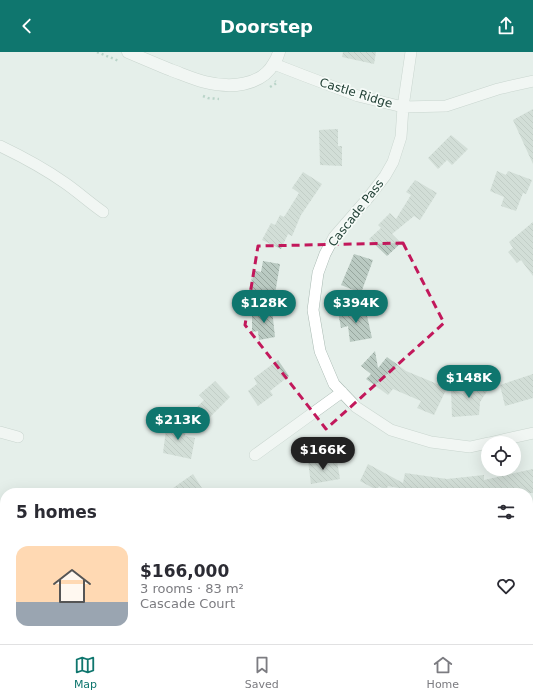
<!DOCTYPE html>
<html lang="en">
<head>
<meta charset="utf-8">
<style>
	:root { --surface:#fff; --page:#f2f2f3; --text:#2b2b33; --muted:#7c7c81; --line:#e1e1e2; --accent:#0f766e }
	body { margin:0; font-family:"DejaVu Sans",sans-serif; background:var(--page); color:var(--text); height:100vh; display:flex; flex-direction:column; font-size:15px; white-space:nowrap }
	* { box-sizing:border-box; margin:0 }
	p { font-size:13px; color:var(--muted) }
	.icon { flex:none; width:22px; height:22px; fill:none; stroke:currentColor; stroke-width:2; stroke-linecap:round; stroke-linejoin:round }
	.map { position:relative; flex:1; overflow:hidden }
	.details { position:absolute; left:0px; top:436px; width:533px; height:156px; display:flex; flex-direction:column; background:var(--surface); border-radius:16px 16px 0 0; box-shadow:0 4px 16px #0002 }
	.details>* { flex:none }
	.tools { position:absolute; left:481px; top:384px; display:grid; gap:8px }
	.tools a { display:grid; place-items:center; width:40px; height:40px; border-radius:50%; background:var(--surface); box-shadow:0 4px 16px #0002; font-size:20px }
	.price { position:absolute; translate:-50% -34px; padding:0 9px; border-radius:14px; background:var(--accent); color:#fff; font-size:13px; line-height:26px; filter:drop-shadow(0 1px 2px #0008) }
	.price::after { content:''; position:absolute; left:50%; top:24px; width:12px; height:9px; margin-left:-6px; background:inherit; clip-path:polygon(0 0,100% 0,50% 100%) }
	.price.selected { background:#222; color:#fff }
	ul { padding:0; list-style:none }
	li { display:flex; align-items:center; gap:12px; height:100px; padding:0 16px }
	li span { display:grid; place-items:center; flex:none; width:112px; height:80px; border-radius:12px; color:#555 }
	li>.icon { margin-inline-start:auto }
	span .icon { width:48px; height:48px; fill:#fffc; stroke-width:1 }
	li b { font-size:17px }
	h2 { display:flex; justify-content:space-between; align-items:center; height:48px; padding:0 16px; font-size:17px }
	header { display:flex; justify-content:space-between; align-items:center; height:52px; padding:0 16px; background:var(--accent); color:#fff; font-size:18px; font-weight:600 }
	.dock { display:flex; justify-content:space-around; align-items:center; height:56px; border-top:1px solid var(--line); background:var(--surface); font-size:11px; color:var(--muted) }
	.dock a { display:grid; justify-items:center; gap:2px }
	.dock .selected { color:var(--accent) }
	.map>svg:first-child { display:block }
	.water { fill:url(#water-rules) }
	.building { fill:url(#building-back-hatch) }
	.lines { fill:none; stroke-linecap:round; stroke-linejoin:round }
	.minor-casing { stroke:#a7b8b1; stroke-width:12 }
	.tertiary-casing { stroke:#a7b8b1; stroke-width:13 }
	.path { stroke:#84b4a2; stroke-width:2.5; stroke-dasharray:2 3; stroke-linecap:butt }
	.minor { stroke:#fff; stroke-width:11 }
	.tertiary { stroke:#fff; stroke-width:12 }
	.marked { fill:none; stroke:#c2185b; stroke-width:3; stroke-dasharray:8 5; stroke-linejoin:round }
	.labels { text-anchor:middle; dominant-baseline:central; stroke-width:3.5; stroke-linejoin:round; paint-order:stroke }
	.street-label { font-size:12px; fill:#234237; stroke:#f6fbf8 }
</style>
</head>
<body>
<header><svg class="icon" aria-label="back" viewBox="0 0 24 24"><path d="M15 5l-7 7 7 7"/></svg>Doorstep<svg class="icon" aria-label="share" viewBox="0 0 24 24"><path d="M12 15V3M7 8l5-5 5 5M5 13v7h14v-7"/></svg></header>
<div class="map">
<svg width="533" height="592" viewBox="0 0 533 592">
	<defs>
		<pattern id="water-rules" width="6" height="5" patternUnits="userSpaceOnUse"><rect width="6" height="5" fill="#8bcfd6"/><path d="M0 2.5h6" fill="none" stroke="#71aaae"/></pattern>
		<pattern id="building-back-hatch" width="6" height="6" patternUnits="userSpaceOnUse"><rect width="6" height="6" fill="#bacac2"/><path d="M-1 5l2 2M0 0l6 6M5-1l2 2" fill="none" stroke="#97a69e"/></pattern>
	</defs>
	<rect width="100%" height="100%" fill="#e5efea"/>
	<path class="water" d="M533,491V561L528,564V494Z"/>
	<path class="building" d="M343,0H376L374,12L342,5Z
		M533,57V112L513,68Z
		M338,77V94H342V114L320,113L319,78Z
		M451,83L468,97L452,113L447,108L438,117L428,106Z
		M497,119L506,123L508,119L532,128L526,142L523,141L516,159L501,154L504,145L490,139Z
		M303,120L322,132L301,163L292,184L288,182L281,197L262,188L271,171L275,173L280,163L284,165L299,141L292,136Z
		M415,128L437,141L420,168L414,164L392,182L401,191L387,204L369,187L381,176L378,173L390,161L396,167L411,143L406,140Z
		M533,170V224L521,208L517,211L508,200L513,196L509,190Z
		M354,202L373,208L361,241L341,233Z
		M263,209L280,212L275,242L249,238L253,218L261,220Z
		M365,255L372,286L350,290L348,274L341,276L338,260Z
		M272,257L275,285L259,288L258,279L252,280V260Z
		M375,299L378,316L387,305L406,319L447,336L434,363L417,356L421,349L393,337L388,343L366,327L371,322L361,314Z
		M278,308L289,324L270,339L273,343L258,354L248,339L257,332L254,326Z
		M533,322V346L505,354L500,333Z
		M469,328L491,333L480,350L479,363L452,365L451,337L463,342Z
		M215,329L230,345L206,369L194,358L204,348L199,343Z
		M167,370L187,372L185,384L195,386L191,407L163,401Z
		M326,405V411L337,409L340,427L311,432L308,409Z
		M368,412L403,431L405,421L447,427L484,423V428L533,417V441H416V439L388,434L386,438L379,434L377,438L360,429Z
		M193,422L205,441H166Z"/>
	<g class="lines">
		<g class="minor-casing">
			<path id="minor" d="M411,0L403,55L401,85L393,110L385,124L368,146L334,185L325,202L318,221L313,258L320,299L334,332L356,355L391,378L431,390L470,395L488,391
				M274,12L305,24L358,44L403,55L446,54L498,37L533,29
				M0,94C23,105 45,117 65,131C78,140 90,151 103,160
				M0,380L18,385
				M489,391L533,381
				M255,403L342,340"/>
		</g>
		<g class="tertiary-casing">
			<path id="tertiary" d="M128,0C142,6 156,12 171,18C182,22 193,27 205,30C229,36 261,35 274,11C276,8 278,4 279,0"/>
		</g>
		<path class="path" d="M97,0L119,9
			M270,35L277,31L275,29
			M203,44L208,46L219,47"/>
		<use href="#minor" class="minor"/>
		<use href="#tertiary" class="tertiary"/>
	</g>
	<path d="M0 0H533V592H0ZM403,191L444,271L326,377L245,273L258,194Z" fill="#e5efea" fill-opacity=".55" fill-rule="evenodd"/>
	<path class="marked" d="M403,191L444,271L326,377L245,273L258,194Z"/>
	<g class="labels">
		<g class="street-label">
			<text transform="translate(356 41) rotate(17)">Castle Ridge</text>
			<text transform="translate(356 161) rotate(-52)">Cascade Pass</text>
		</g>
	</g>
</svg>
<div class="tools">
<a><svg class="icon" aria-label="locate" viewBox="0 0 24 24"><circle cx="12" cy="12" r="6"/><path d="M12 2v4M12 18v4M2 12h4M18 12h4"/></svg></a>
</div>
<b class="price" style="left:264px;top:272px">$128K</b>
<b class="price" style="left:356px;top:272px">$394K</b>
<b class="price" style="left:469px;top:347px">$148K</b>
<b class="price" style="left:178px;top:389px">$213K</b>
<b class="price selected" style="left:323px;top:419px">$166K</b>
<section class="details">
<h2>5 homes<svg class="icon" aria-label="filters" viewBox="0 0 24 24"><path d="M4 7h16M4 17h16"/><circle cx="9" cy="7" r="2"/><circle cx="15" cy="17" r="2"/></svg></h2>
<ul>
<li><span style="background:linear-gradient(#ffd9b3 70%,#9aa5b1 0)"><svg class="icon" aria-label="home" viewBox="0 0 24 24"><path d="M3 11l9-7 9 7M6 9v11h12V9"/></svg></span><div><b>$166,000</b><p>3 rooms · 83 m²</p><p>Cascade Court</p></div><svg class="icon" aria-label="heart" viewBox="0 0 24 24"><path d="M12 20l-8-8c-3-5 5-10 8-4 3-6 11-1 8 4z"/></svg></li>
</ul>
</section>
</div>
<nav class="dock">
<a class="selected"><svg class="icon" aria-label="map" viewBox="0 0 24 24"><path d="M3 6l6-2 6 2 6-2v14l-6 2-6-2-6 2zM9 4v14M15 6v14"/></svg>Map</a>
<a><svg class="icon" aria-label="saved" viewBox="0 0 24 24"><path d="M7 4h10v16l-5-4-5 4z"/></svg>Saved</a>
<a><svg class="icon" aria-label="home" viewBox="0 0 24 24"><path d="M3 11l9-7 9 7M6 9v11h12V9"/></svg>Home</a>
</nav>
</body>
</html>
